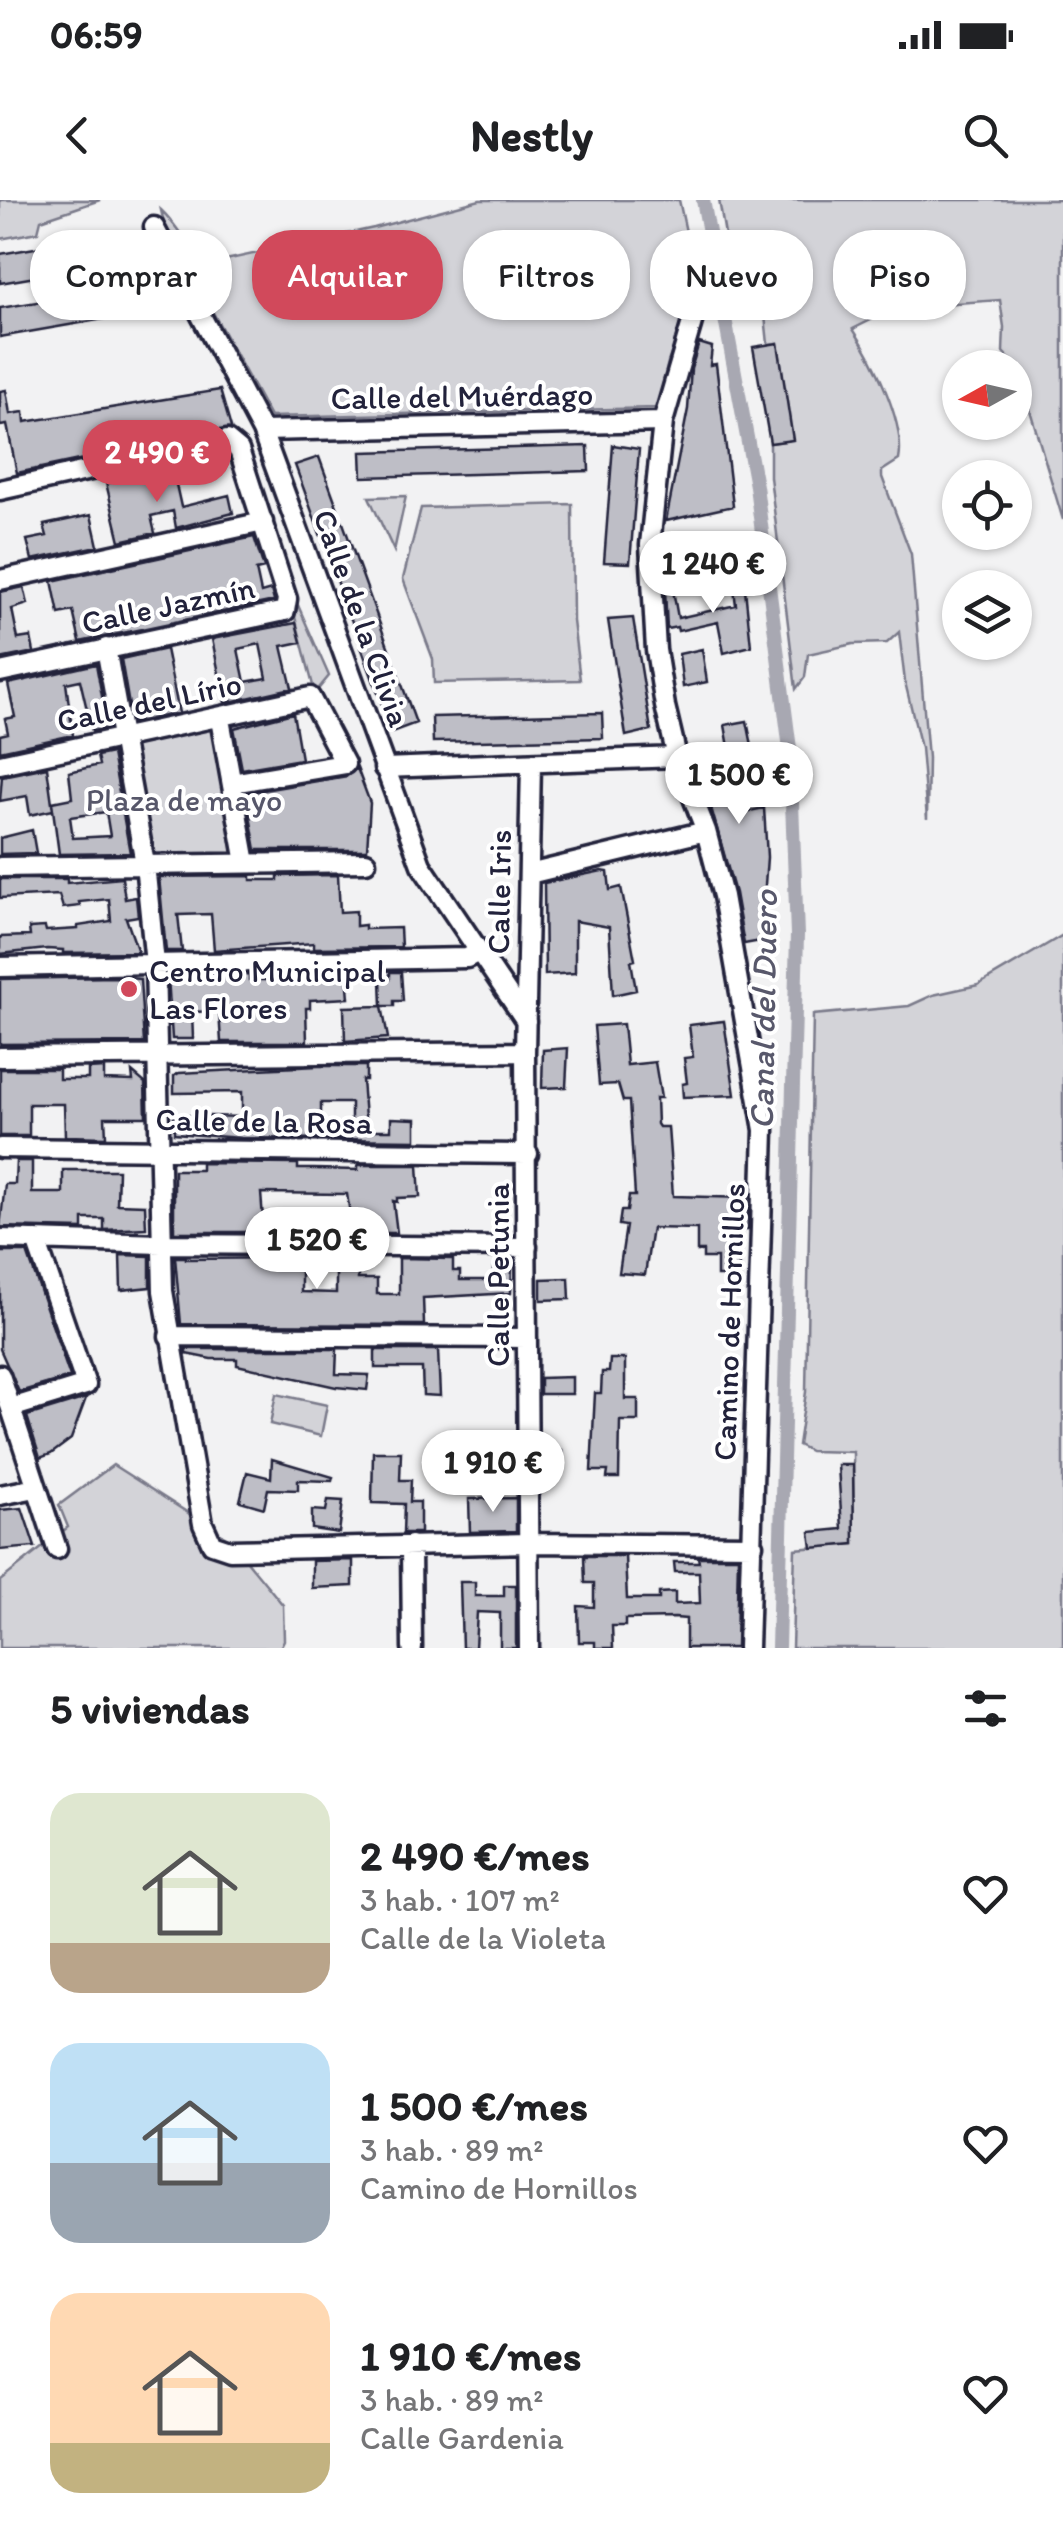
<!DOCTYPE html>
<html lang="es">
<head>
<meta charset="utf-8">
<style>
	:root { --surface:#fff; --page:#f6f6f6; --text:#202124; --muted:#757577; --accent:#d1495b }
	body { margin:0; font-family:Itim,sans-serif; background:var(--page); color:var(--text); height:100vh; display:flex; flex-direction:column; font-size:38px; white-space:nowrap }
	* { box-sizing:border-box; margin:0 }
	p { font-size:32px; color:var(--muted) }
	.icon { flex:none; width:55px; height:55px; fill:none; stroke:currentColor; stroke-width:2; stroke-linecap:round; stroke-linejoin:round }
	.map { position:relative; height:1448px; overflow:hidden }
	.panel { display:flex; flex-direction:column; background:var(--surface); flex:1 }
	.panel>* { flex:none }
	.banner { position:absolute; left:30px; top:30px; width:1005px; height:90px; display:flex; gap:20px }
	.needle { width:65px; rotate:262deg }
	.controls { position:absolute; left:942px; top:150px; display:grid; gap:20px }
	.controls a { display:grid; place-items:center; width:90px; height:90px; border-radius:50%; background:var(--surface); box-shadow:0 2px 8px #0004; font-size:50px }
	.price { position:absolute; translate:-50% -85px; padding:0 22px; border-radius:35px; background:#fff; color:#222; font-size:32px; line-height:65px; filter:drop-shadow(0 2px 5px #0008) }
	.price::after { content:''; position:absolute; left:50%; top:60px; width:30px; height:22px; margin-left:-15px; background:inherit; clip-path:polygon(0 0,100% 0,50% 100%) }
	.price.current { background:var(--accent); color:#fff }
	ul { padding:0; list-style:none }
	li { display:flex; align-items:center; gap:30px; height:250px; padding:0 50px }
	li span { display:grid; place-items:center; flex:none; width:280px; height:200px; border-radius:30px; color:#555 }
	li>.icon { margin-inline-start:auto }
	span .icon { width:120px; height:120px; fill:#fffc; stroke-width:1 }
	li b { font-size:42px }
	h2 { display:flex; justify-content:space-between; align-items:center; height:120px; padding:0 50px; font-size:42px }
	.pill { padding:0 35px; border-radius:40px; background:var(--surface); box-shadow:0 2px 8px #0004; font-size:35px; line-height:90px }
	.pill.current { background:var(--accent); color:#fff }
	.status { display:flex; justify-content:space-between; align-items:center; height:70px; padding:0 50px; background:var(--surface); direction:ltr }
	.status svg { height:28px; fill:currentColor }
	header { display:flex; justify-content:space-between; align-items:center; height:130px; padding:0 50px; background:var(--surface); font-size:45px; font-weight:700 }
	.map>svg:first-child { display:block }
	.green { fill:#d3d3d8; stroke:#7a7a8a; stroke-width:2.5 }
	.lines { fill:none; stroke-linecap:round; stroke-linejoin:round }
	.canal { stroke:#a8a8b2; stroke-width:14 }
	.building { fill:#bebec6; stroke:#22223b; stroke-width:2.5; fill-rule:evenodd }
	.minor-casing { stroke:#22223b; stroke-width:25 }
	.minor { stroke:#fff; stroke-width:18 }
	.poi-dot { fill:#d1495b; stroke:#fff; stroke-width:4 }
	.labels { text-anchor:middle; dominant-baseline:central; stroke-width:8; stroke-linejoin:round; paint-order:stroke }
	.street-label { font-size:32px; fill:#22223b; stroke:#fff }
	.park-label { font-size:32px; fill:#57576a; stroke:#fff }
	.poi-label { font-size:32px; fill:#22223b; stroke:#fff; text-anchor:start }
	.water-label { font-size:35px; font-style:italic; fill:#58586b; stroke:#fff }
</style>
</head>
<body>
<div class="status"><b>06:59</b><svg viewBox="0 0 49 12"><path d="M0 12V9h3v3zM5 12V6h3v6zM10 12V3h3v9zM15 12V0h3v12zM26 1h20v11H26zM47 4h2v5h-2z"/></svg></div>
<header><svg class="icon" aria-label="back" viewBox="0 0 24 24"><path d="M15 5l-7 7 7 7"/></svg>Nestly<svg class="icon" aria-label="search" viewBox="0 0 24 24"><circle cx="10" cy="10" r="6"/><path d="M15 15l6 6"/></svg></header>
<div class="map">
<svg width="1063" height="1448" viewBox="0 0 1063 1448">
	<rect width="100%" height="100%" fill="#f2f2f3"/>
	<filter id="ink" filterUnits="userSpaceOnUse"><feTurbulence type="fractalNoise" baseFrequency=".01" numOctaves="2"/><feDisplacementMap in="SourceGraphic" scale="20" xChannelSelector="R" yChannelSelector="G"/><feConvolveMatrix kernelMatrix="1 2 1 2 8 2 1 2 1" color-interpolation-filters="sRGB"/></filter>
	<g filter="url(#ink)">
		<path class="green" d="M0,0H100L41,20L38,32L0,39Z
			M480,0H679L697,82L668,162L657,208L270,217L164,23L161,10C183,30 187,57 221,61L374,28Z
			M719,0H1063V320L1017,167L1003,152L1004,127L1000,100L897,107L853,129C873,158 906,224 899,260L882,271V277L911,354L928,558L927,619L921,548L905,482L899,432L887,443L853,444L808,454L805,477L796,489L770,277V243L792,240L778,143L768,144L764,106H756L735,93Z
			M406,296L394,351L369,297Z
			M572,304L573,421L580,480L434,483L433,459L403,379L421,308Z
			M297,403L329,476L315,493L295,417Z
			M220,519L246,663L145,664L124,537Z
			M1063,735V1448H792L795,1349L854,1344L853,1252L810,1251L798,1245L806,1192L813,815L909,806L933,795L978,785Z
			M276,1194L327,1205L321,1236L270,1224Z
			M113,1265L229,1339L283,1405L284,1440L280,1448H0V1381L68,1327L59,1305Z"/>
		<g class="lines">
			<path class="canal" d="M703,0L756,286L790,549L797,735L778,1448"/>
		</g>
		<path class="building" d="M116,34L123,49L92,54L94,67L0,83V54Z
			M98,92L100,104L148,96L155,110L0,137V108Z
			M699,143L712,147L710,165L716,164L733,306L666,321L688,209L691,169Z
			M778,143L793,240L770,243L753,147Z
			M6,190L10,214L24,212L25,222L220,190L231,228L17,273L7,225L0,226V191Z
			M613,245L639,249L630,363L604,362Z
			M588,246L589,271L362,277L361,252Z
			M319,257L416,523L392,532L295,265Z
			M173,271L181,307L229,295L233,313L176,328L173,311L151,316L155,333L120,341L106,283Z
			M91,315L98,346L32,360L27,340L47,336L44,325Z
			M254,337L264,368L256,370L261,393L271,390L274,401L80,442L73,411L59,414L52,381Z
			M663,351H666L678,418L736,405L733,381L744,379L751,446L724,453L718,422L678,431L677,427L667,429Z
			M24,387L28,404L12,409L18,439L31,437L34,452L0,459V392Z
			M633,418L651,530L626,536L608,420Z
			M296,423L301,442L282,446L292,488L225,503L212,439ZM260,444L267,478L245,482L238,449Z
			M166,449L179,513L132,523L121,459Z
			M702,449L707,482L683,487L679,454Z
			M96,464L108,528L92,531L80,480L66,483L73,535L0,551V535L8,533L5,519L15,517L8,484Z
			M293,513L301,559L242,569L234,528Z
			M602,513L603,538L433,542L432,517Z
			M747,521L757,570L731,575L729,582L735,614L764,608L767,657L761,741L744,744L735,693L712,611L703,566L697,567L694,553L729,547L725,525Z
			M112,553L130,653L59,654L52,602L72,598L69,572L99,565L97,556ZM106,612L110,636L73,638L70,617Z
			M47,567L53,610L30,615L27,596L0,601L2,576Z
			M357,568L370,603L367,650H256L246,593L347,576Z
			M32,630L36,653L0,654V638Z
			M602,671L608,672L610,690L621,687L635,760L631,761L636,790L613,795L609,727L575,721V773L545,775L544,683Z
			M338,675L340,712L356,711V726L365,725V729L400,728L401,747L314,748V743L214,750L211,714L178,715L182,751H166L159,677L251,676V680H278V676Z
			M122,678L125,699L136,697L138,716L126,718L138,752L63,753V750L47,749L0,754V737L30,736L29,728L45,727L46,731L78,729V726L111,721L109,699L79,702L80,706L63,708L59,695L0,698V679H67V683Z
			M390,772H401L403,801H394V806H382L381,779H390Z
			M347,773L349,798L310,800V808H306L307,842H221L219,811L192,812L193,839H172L168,776L249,775V780H277V774Z
			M116,777L140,779L144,843L0,844V779Z
			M382,806L388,838L345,841L344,807Z
			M724,821L735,895L683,897L682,884L687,883L684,858L693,857L689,825Z
			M623,824L627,865L655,862L661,898H656L657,924L659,927H668L673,996L748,998V1030H731V1059H738L740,1076H717V1058H703V1051H697V1029L652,1028L645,1075L619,1073L626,1026L619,1025L621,1011H627L629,996H635L629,901H623L618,884L599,885L594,826Z
			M568,848L566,887L542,888L543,850Z
			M318,866H366V880H362L366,930H391V918L416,919V940L241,938L174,933V915L242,917V892L174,893V876L179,873ZM321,903H351V924L321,923Z
			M104,868V880L133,881L132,872L145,883L146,917H105L106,937L65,936L64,904H29V936H0V869H59V879H88V869Z
			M16,961H32V993H63V970H118L117,1004L145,1005L146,1028L104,1030V1019H83V1029L0,1027L5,984H15Z
			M201,963L298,964V969H314L358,970V965H418L420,997L397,998V1002L393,1001L397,1033H289V1013H310V1026H335V1014H350L347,994L261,993L264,1032H174V970H201Z
			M0,1052H27L70,1177L19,1192L0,1149Z
			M120,1055L150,1056V1087L121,1090Z
			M175,1057H186V1059L307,1058V1068H301V1092L336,1093V1058H358V1079H377V1094H399V1058L453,1059V1071H460V1080H493V1068L512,1067L511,1093L423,1098L424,1125L181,1124Z
			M569,1078L570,1099L541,1100V1079Z
			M186,1149H337L336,1174L369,1175L367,1190L336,1187L237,1165V1159H211L186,1154Z
			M375,1150H438L440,1196L423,1195L422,1168H375Z
			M610,1159H625V1199H638V1221H620L619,1278H607L608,1271H591L595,1193H601L602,1172H609Z
			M572,1177V1194H540V1178Z
			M86,1198L71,1239L51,1254L40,1258L27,1216Z
			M562,1250L563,1263H552L553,1272H540V1251Z
			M373,1252H401L400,1280H411L410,1302H420V1333H403L404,1304L372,1303Z
			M272,1259L333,1277L332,1281L298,1280V1290L268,1289L264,1308L240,1301L247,1272L271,1278Z
			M838,1265H853L854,1344L812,1348L810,1332L842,1329Z
			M516,1298V1331L470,1332L469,1299Z
			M328,1300L343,1301L339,1333L312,1329V1310L326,1311Z
			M22,1308L35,1347L0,1350V1310Z
			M584,1356H625L627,1399H659V1393L675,1392V1404L700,1403L699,1372H675L674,1362H699L698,1357H738L736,1448H686V1419L675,1418L625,1419V1426H612L613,1448H595V1442H579L578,1406L594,1407V1383H585Z
			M353,1360V1386L312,1388V1361Z
			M460,1382H475V1396H504V1385H516V1448H500V1413L477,1412L475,1448H462Z"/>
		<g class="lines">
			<g class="minor-casing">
				<path id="minor" d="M154,27L262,231L421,665L526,821
					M705,99L694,115L663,222L650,345L656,450L665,506L677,557L706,631L723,696L764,930L748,1448
					M262,231L663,222
					M0,290L227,240L239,250L287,399L285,411L0,472
					M0,380L263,322
					M106,448L145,664L155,764L163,1091L203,1324L212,1344L230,1350L528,1343L753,1345
					M220,519L246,663
					M0,564L310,497L345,564L232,583
					M384,568L677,557
					M0,667L366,662
					M529,674L706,631
					M0,767L467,758L480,751
					M0,857L525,852
					M0,948L528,954
					M0,1039L161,1044L527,1047
					M169,1136L527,1138
					M0,1175L57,1349
					M11,1208L86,1185L36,1040
					M0,1295L36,1288
					M411,1345L412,1448
					M529,1448L525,852L531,564"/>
			</g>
			<use href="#minor" class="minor"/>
		</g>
	</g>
	<circle class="poi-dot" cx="129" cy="789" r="10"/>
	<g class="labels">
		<g class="street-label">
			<text transform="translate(462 196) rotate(-1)">Calle del Muérdago</text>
			<text transform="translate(168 405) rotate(-12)">Calle Jazmín</text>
			<text transform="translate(362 418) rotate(70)">Calle de la Clivia</text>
			<text transform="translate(149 502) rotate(-12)">Calle del Lírio</text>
			<text transform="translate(499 692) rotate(-89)">Calle Iris</text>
			<text transform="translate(264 921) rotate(1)">Calle de la Rosa</text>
			<text transform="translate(498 1075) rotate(-90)">Calle Petunia</text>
			<text transform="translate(729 1122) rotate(-88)">Camino de Hornillos</text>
		</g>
		<g class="park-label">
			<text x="184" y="600">Plaza de mayo</text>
		</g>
		<g class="poi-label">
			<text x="149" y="771">Centro Municipal<tspan x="149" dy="37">Las Flores</tspan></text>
		</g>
		<g class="water-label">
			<text transform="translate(763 810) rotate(-89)">Canal del Duero</text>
		</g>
	</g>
</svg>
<div class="controls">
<a><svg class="needle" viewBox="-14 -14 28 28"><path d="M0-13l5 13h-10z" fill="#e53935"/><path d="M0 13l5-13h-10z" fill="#757577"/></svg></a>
<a><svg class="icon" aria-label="locate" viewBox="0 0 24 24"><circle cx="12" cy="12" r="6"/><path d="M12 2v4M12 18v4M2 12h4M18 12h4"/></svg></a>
<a><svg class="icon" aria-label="layers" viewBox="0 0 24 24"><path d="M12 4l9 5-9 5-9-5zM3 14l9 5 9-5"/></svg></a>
</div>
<b class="price current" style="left:157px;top:305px">2 490 €</b>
<b class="price" style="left:713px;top:416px">1 240 €</b>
<b class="price" style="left:739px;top:627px">1 500 €</b>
<b class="price" style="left:317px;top:1092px">1 520 €</b>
<b class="price" style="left:493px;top:1315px">1 910 €</b>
<div class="banner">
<a class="pill">Comprar</a>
<a class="pill current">Alquilar</a>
<a class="pill">Filtros</a>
<a class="pill">Nuevo</a>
<a class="pill">Piso</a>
</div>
</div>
<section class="panel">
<h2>5 viviendas<svg class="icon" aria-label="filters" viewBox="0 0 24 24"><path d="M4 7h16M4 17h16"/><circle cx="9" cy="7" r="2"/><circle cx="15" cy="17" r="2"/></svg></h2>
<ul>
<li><span style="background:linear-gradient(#dfe7d0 75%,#b9a48a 0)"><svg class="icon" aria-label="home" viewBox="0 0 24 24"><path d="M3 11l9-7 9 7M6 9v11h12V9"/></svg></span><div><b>2 490 €/mes</b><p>3 hab. · 107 m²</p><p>Calle de la Violeta</p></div><svg class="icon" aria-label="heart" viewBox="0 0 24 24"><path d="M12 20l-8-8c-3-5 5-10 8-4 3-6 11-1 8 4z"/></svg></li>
<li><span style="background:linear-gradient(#bfe0f5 60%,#9aa5b1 0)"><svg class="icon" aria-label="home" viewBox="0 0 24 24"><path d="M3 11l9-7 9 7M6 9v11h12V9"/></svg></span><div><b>1 500 €/mes</b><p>3 hab. · 89 m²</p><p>Camino de Hornillos</p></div><svg class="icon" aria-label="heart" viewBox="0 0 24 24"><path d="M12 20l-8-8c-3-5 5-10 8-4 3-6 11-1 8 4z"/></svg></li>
<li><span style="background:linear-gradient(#ffd9b3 75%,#c2b280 0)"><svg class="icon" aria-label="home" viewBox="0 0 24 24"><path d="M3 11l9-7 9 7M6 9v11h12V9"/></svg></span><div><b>1 910 €/mes</b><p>3 hab. · 89 m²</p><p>Calle Gardenia</p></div><svg class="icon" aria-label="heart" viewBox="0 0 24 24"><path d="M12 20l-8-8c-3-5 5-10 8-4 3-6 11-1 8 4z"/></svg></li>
</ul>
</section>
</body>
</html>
